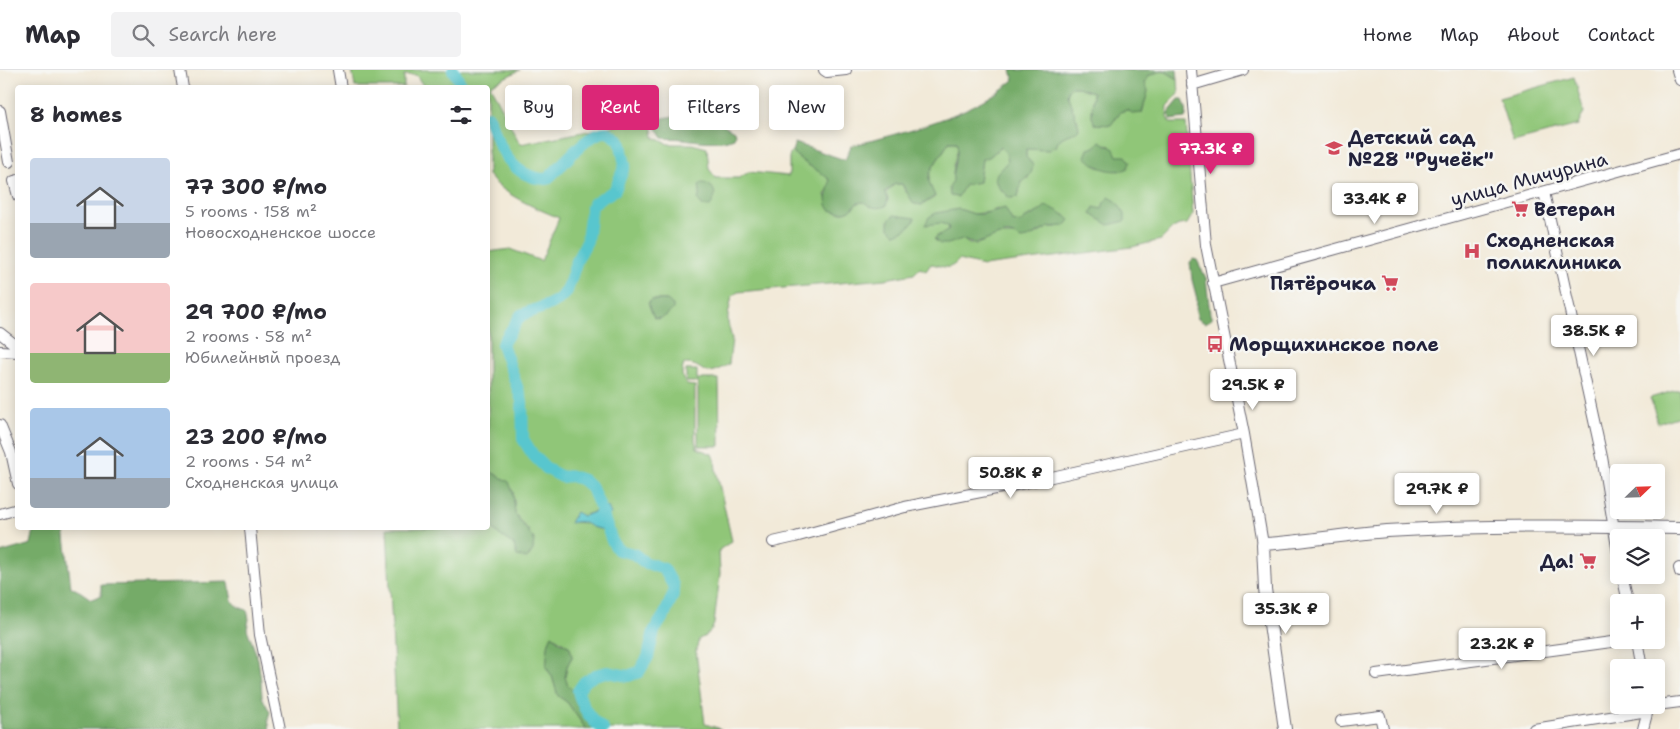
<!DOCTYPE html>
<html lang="en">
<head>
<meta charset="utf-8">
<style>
	:root { --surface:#fff; --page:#f2f2f3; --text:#2b2b33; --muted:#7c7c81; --line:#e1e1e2; --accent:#db2777 }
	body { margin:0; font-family:"Shantell Sans",sans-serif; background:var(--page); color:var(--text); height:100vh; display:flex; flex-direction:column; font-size:19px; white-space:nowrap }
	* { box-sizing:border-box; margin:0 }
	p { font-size:16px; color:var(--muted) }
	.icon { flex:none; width:28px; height:28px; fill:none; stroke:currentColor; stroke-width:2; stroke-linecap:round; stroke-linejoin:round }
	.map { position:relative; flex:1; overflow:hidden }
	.details { position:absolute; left:15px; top:15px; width:475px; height:445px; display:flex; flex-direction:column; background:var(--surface); border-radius:5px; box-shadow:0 2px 12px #0003 }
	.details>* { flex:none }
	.banner { position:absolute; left:505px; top:15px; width:475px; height:45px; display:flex; gap:10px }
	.needle { width:32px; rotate:67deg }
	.buttons { position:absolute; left:1610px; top:394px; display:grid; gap:10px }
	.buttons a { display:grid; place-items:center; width:55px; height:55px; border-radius:5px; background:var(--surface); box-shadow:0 2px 12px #0003; font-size:25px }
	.price { position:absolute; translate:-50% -42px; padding:0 11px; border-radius:5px; background:#fff; color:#222; font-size:16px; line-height:32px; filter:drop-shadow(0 1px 2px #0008) }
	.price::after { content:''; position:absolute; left:50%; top:30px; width:15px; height:11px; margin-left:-8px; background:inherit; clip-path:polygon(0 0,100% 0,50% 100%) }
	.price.on { background:var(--accent); color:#fff }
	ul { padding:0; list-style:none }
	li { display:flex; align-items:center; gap:15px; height:125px; padding:0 15px }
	li span { display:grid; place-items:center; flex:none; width:140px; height:100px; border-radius:5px; color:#555 }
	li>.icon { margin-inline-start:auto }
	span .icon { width:60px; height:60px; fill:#fffc; stroke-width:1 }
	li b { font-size:21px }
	h2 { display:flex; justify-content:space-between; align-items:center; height:60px; padding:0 15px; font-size:21px }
	.pill { padding:0 18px; border-radius:5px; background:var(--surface); box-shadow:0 2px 12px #0003; font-size:18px; line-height:45px }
	.pill.on { background:var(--accent); color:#fff }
	header { display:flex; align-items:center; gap:30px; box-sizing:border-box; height:70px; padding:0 25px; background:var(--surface); border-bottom:1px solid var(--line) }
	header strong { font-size:24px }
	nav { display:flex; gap:28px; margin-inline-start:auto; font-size:18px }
	.search { width:350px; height:45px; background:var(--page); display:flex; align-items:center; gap:12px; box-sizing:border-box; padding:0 18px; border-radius:5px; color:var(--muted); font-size:19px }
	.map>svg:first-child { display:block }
	.green { fill:#90c678; stroke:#59745a; fill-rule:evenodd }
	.forest { fill:#74ab68; stroke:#4b6652 }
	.water { fill:#59c6ce; stroke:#3e7484 }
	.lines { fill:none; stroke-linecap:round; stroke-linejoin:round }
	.river { stroke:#59c6ce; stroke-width:12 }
	.minor-casing { stroke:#6b6872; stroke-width:12 }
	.major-casing { stroke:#6b6872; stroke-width:14 }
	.minor { stroke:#fff; stroke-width:10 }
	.major { stroke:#fff; stroke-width:12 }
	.labels { text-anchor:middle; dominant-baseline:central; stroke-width:5; stroke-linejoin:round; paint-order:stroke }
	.poi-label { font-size:19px; font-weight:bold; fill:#22223b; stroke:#f6f6f2; text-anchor:start }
	.street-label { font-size:19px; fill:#22223b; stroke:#f6f6f2 }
</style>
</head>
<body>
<header>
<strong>Map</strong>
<div class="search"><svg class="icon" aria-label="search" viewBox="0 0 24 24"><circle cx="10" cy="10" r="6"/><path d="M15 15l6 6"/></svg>Search here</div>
<nav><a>Home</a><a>Map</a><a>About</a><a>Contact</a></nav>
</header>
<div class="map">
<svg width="1680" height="659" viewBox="0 0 1680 659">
	<rect width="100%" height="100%" fill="#f6f6f2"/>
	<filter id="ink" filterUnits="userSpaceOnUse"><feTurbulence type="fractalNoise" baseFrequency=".02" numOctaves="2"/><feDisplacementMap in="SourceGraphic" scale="10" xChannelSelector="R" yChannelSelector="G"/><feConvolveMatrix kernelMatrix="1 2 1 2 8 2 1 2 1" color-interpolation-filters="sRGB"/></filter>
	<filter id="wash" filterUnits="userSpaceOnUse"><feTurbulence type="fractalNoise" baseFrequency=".0096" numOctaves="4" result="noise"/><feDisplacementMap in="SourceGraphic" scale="20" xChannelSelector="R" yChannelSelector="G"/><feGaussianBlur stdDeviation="1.12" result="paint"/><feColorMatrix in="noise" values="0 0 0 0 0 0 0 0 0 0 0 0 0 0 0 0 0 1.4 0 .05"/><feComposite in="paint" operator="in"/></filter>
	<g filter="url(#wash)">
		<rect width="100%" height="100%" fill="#f2ead9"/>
		<path class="green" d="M352,0H520L490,15L520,74L645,50L652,52L654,67L668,74H692L707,78L709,99L716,108H739L749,102L789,106V87L792,81C802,94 818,99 830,110L829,118L825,125L830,140C842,143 849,144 857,133L864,132L871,137L895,114H902L905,121L922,135L935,127C933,121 928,114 929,107C930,98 944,82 949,72H957L958,79L953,96L965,114L979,112L982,89L989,87L1001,77L1006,83L1008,91C994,109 990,112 1010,128L1018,127L1021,112L1028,108L1033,95L1026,87V79L1033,78L1041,80L1056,76C1059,68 1064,65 1073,63L1078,51L1074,45L1067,24L1070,17H1078L1093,22L1092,46L1095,54H1104L1116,49L1120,42L1127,40L1142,43L1148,21L1145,13L1148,6L1163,0L1178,9L1179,24L1168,36L1167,47L1170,53H1186L1193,144L1187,154L1179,155L1173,158L1161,170L1132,177L983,196L959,190C948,202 945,196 931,194L926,201L920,198L914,204L885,209L738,222L732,226L728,245V253L732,269L729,294C698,312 707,293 684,294C681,303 681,308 687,315L695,316V370L697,378L712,384L715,391L716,400L732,471L719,480L720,504L714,554C711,562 707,566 699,569L696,581L705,654L721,659H596L592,650L579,634L577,624L568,616L565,607L567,596L572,587L570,577L552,565C546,577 548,585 546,597L552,606L558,626L567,632L586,659H592H397L387,458H488V452L498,464L515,475L529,461L515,444L513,422L488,400V182L510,179L541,191L559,148C534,137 505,126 488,105V18L424,17L416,5H404V17H355ZM1108,74C1117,82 1118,90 1120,101L1097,97L1088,79ZM1052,138L1058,143L1065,145L1057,157H1049L1035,165H998L977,174H969L962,169C950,171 945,178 934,169C938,164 944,164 949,159L948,156L941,153L951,141L959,139L974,144L990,142L997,139L1012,151L1020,153C1027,145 1041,141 1052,138ZM651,230H667V245L658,249L654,248ZM601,437H608C607,449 611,459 612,471L604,460L587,453L571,452L572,449L595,442Z
			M1574,7L1584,42L1578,55L1513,72L1499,28Z
			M686,300H697V309H719L720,376H698V312H686Z
			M1680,319V346L1658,353L1650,328Z"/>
		<path class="forest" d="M1011,0H1177L1178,9L1163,0L1148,6L1145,13L1148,21L1142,43L1134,44L1127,40L1120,42L1111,55L1095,54L1092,47L1093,22L1078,17H1070L1067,24C1070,34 1078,49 1079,59C1069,67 1061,63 1056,76L1049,80L1026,79V87L1033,95C1032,104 1029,107 1021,112L1018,127L1010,128L999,118L995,110L997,103L1008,91L1006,83L1001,77L989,87L982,89L979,112L965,115L958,127L950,126L949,118L953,111C951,97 960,85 957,72H949C944,81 930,98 929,107C928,113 933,121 935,126L922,135L914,134L902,114H895L885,122L888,129L886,136C877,139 872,138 864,132L857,133C849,144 842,143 830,140C822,129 829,122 830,110C818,99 802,94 792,81L795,73L845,90L851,76C906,61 969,47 1014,10Z
			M1179,30H1183C1186,36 1188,42 1185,48L1170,50L1169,42Z
			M711,37L717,41L724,55L734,61L735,65L734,68C721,74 697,71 683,69C676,68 669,69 663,68L656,57L658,50C665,46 682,46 691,43C698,42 704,39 711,37Z
			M1100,71L1114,79L1117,86H1126L1130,92L1127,99C1110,104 1098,98 1085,87L1088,79L1095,77Z
			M702,113C716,114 718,127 710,136H703L698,130L700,122L699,115Z
			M1109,127L1116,131L1125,144V151L1109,155L1091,144L1094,137L1102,139L1104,132Z
			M1045,136C1054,138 1064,144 1070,150L1065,156L1049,157L1028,168L1021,169C998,152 984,184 962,169L948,174H940L934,169C938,164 945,164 949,159L948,156L941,153L925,155L929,147L936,143L959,139L974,144H982L1005,138L1012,151L1020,153C1027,145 1038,145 1045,136Z
			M894,145L915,148C912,157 904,161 895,164L889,158V150Z
			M1193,189L1197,190L1206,208L1210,244L1212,249L1205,253L1198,249L1196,241L1197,229L1192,210L1190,192Z
			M651,230H667L673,235V239C668,245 662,250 654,248L648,233Z
			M488,400L509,412L513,422L515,444L534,469L533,480L527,489L517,486L514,475L498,464L488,452V431L490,428L488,425Z
			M41,458H64L71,517L81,522L91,529L101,526V515L229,512C232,529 229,535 247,540L249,549L247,559L258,589L261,610L262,627L270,642L268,650L270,659H0V483L31,474L34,460Z
			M552,565L560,572L570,577L572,587L567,596L565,607L568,616L577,624L579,634L592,650L596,659H586L567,632L558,626L552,606L546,597C548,585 546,576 552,565Z"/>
		<path class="water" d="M600,437H608L611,444L607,445L613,471L604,460C601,459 598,459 595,458C585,455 585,449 570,453L576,442L583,446L595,442Z"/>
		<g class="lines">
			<path class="river" d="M453,0L463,18
				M488,46C499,76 510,108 547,109C561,98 589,60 607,62C611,63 616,68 620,70L625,95L615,120L594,133L591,139L587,171L577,190L567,221L558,230L546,236L521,245L502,274L522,331L523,369L533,385L547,399L562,407L571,406L583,410L592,418L600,437L612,471L618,480L634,484L644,492L664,499L673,515L674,522L665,544L654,561L648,587L639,602L628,606L607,602L595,605L584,612L578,621C582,637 589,649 603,659"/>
		</g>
	</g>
	<g filter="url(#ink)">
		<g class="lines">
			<g class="minor-casing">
				<path id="minor" d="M180,0L183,18
					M338,0L341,18
					M824,0L827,2L846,0
					M1191,0L1206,175L1244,364L1263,474
					M1677,0L1680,10
					M1192,15L1243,0
					M0,41L9,92
					M18,110L14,111L18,126
					M1544,122L1602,387L1619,489
					M1213,213L1680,84
					M0,263L18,277
					M0,281L18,282
					M0,355L11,382L18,414
					M0,444L18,439
					M250,458L260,565L280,659
					M773,472L795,467L905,437L1016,415L1244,364
					M1679,498L1680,502
					M1622,505L1628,532
					M1637,570L1642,598
					M1376,604L1626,570
					M1649,636L1680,632
					M1341,651L1380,646L1383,659
					M1534,659L1648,641
					M1643,659L1649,636"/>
			</g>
			<g class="major-casing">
				<path id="major" d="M1285,659L1265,519L1263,474C1304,472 1346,464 1387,461C1485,455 1583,456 1680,458"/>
			</g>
			<use href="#minor" class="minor"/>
			<use href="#major" class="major"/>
		</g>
	</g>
	<defs>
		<g id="school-bare" transform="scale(1.35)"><path d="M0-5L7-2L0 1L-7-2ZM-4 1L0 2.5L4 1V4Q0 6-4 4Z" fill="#d1495b" stroke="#f6f6f2" stroke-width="2.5" paint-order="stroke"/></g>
		<g id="supermarket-bare" transform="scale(1.35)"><path d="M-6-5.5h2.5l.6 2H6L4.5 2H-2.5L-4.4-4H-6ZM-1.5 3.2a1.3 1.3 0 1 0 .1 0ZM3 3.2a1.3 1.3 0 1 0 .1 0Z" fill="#d1495b" stroke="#f6f6f2" stroke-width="2.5" paint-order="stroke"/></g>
		<g id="hospital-bare" transform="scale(1.35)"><path d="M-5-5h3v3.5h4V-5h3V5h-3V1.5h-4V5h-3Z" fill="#d1495b" stroke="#f6f6f2" stroke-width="2.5" paint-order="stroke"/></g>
		<g id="bus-bare" transform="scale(1.35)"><path d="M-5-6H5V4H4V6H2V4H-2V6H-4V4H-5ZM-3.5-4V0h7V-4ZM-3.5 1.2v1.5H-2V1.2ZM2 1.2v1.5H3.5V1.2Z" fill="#d1495b" stroke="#f6f6f2" stroke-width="2.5" paint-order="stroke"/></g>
	</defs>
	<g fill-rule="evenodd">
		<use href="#school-bare" x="1334" y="78"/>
		<use href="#supermarket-bare" x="1520" y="139"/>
		<use href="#hospital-bare" x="1472" y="181"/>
		<use href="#supermarket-bare" x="1390" y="213"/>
		<use href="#bus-bare" x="1215" y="274"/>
		<use href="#supermarket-bare" x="1588" y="491"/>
	</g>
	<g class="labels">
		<g class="poi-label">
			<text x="1348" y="67">Детский сад<tspan x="1348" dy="22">№28 "Ручеёк"</tspan></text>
			<text x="1534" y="139">Ветеран</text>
			<text x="1486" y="170">Сходненская<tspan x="1486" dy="22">поликлиника</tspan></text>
			<text x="1376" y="213" text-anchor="end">Пятёрочка</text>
			<text x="1229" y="274">Морщихинское поле</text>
			<text x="1574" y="491" text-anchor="end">Да!</text>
		</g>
		<g class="street-label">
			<text transform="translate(1529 109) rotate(-15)">улица Мичурина</text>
		</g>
	</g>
</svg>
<div class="buttons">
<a><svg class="needle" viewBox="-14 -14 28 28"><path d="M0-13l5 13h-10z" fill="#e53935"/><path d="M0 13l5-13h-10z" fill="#7c7c81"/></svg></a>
<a><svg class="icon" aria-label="layers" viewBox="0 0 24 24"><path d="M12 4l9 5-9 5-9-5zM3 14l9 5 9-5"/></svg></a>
<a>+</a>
<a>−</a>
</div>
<b class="price on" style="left:1211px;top:105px">77.3K ₽</b>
<b class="price" style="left:1375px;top:155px">33.4K ₽</b>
<b class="price" style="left:1594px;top:287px">38.5K ₽</b>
<b class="price" style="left:1253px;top:341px">29.5K ₽</b>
<b class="price" style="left:1011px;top:429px">50.8K ₽</b>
<b class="price" style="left:1437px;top:445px">29.7K ₽</b>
<b class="price" style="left:1286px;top:565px">35.3K ₽</b>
<b class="price" style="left:1502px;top:600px">23.2K ₽</b>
<div class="banner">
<a class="pill">Buy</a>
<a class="pill on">Rent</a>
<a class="pill">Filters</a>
<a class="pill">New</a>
</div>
<section class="details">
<h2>8 homes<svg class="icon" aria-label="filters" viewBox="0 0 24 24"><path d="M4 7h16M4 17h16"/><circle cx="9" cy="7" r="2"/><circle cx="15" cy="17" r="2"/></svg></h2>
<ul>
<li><span style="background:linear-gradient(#c9d6e8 65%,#9aa5b1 0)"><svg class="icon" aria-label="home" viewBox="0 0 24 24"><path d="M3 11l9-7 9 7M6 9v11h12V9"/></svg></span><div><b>77 300 ₽/mo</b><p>5 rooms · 158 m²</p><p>Новосходненское шоссе</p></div></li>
<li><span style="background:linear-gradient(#f6c9c9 70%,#8fb573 0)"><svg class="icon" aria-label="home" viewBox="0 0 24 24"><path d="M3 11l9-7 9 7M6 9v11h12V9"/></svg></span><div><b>29 700 ₽/mo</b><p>2 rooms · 58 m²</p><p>Юбилейный проезд</p></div></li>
<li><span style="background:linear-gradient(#a9c7e8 70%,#9aa5b1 0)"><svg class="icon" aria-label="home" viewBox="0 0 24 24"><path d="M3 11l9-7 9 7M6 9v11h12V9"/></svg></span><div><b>23 200 ₽/mo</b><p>2 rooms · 54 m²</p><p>Сходненская улица</p></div></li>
</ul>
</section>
</div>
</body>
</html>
